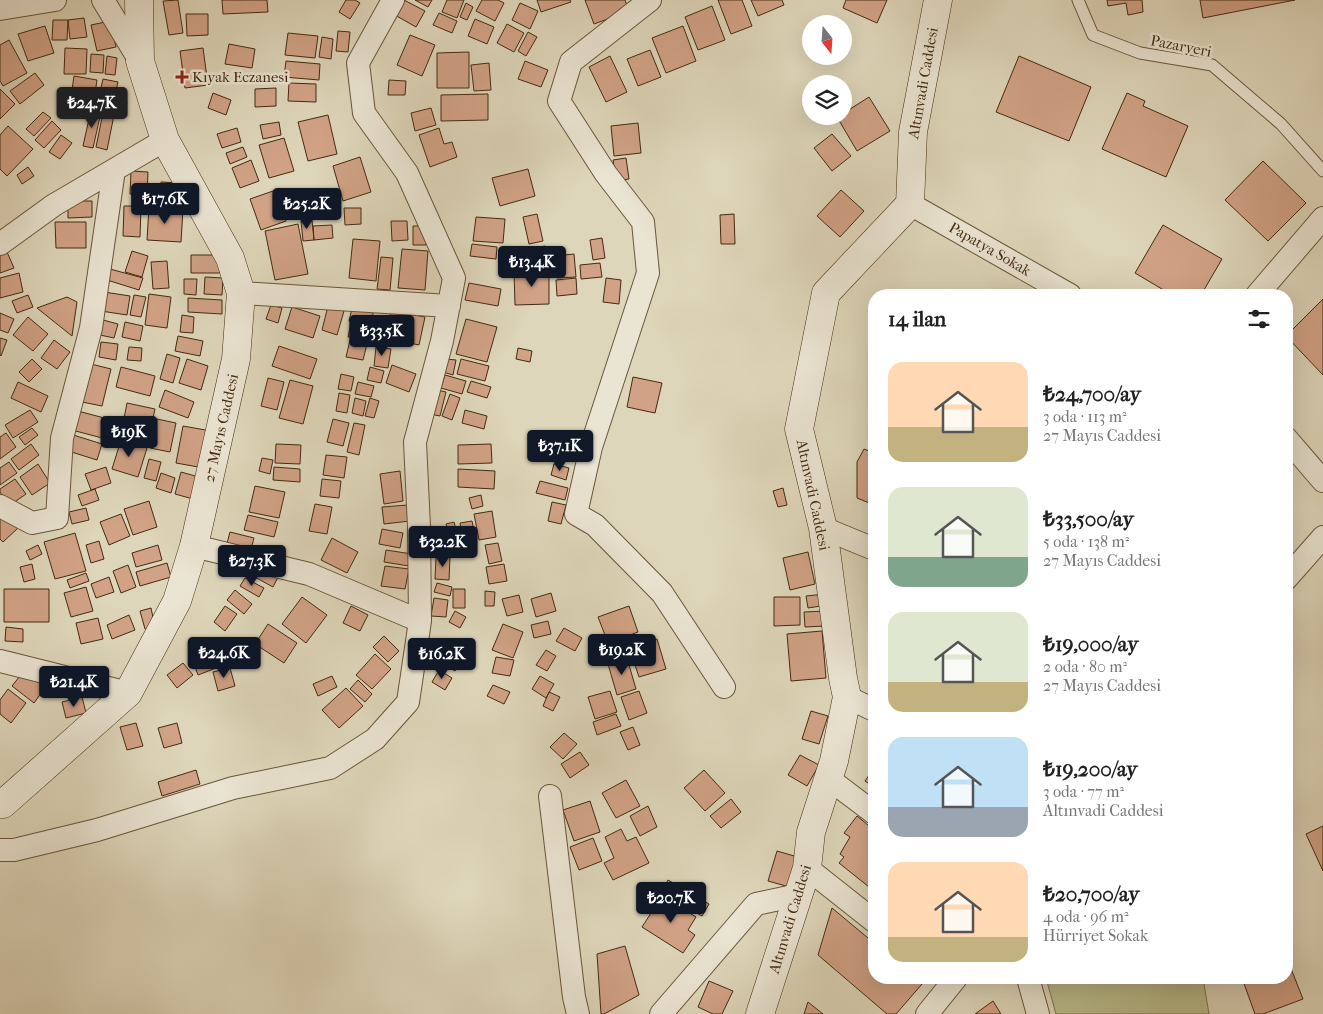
<!DOCTYPE html>
<html lang="tr">
<head>
<meta charset="utf-8">
<style>
	:root { --surface:#fff; --page:#f6f6f6; --text:#222; --muted:#767676; --accent:#111827 }
	body { margin:0; font-family:"IM FELL French Canon",serif; background:var(--page); color:var(--text); height:100vh; display:flex; flex-direction:column; font-size:19px; white-space:nowrap }
	* { box-sizing:border-box; margin:0 }
	p { font-size:16px; color:var(--muted) }
	.icon { flex:none; width:28px; height:28px; fill:none; stroke:currentColor; stroke-width:2; stroke-linecap:round; stroke-linejoin:round }
	.map { position:relative; flex:1; overflow:hidden }
	.side { position:absolute; left:868px; top:289px; width:425px; height:695px; display:flex; flex-direction:column; background:var(--surface); border-radius:20px; box-shadow:0 5px 20px #0002 }
	.side>* { flex:none }
	.needle { width:32px; rotate:163deg }
	.fabs { position:absolute; left:802px; top:15px; display:grid; gap:10px }
	.fabs a { display:grid; place-items:center; width:50px; height:50px; border-radius:50%; background:var(--surface); box-shadow:0 5px 20px #0002; font-size:25px }
	.price { position:absolute; translate:-50% -42px; padding:0 11px; border-radius:5px; background:var(--accent); color:#fff; font-size:16px; line-height:32px; filter:drop-shadow(0 1px 2px #0008) }
	.price::after { content:''; position:absolute; left:50%; top:30px; width:15px; height:11px; margin-left:-8px; background:inherit; clip-path:polygon(0 0,100% 0,50% 100%) }
	.price.on { background:#222; color:#fff }
	ul { padding:0; list-style:none }
	li { display:flex; align-items:center; gap:15px; height:125px; padding:0 20px }
	li span { display:grid; place-items:center; flex:none; width:140px; height:100px; border-radius:15px; color:#555 }
	li>.icon { margin-inline-start:auto }
	span .icon { width:60px; height:60px; fill:#fffc; stroke-width:1 }
	li b { font-size:21px }
	h2 { display:flex; justify-content:space-between; align-items:center; height:60px; padding:0 20px; font-size:21px }
	.map>svg:first-child { display:block }
	.green { fill:#b9bc8b; stroke:#7e734d }
	.building { fill:#d1a286; stroke:#442a0f }
	.lines { fill:none; stroke-linecap:round; stroke-linejoin:round }
	.lane-casing { stroke:#6a553a; stroke-width:13 }
	.street-casing { stroke:#6a553a; stroke-width:24 }
	.secondary-casing { stroke:#442a0f; stroke-width:29 }
	.lane { stroke:#eae4d2; stroke-width:11 }
	.street { stroke:#eae4d2; stroke-width:22 }
	.secondary { stroke:#eae4d2; stroke-width:28 }
	.poi-dot { fill:#8f2418; stroke:#eae4d2; stroke-width:2 }
	.labels { text-anchor:middle; dominant-baseline:central; stroke-width:5; stroke-linejoin:round; paint-order:stroke }
	.street-label { font-size:15px; fill:#442a0f; stroke:#eae4d2 }
	.poi-label { font-size:15px; fill:#442a0f; stroke:#eae4d2; text-anchor:start }
</style>
</head>
<body>
<div class="map">
<svg width="1323" height="1014" viewBox="0 0 1323 1014">
	<rect width="100%" height="100%" fill="#ded6ba"/>
	<filter id="stains"><feTurbulence type="fractalNoise" baseFrequency=".004" numOctaves="4"/><feColorMatrix values="0 0 0 0 .2 0 0 0 0 .09 0 0 0 0 .02 0 0 0 .5 -.17"/></filter>
	<radialGradient id="worn" r=".72"><stop offset=".6" stop-color="#630" stop-opacity="0"/><stop offset="1" stop-color="#630" stop-opacity=".3"/></radialGradient>
	<path class="green" d="M1046,978H1203L1209,1014H1056Z"/>
	<path class="building" d="M178,0L183,33L169,35L163,1Z
		M222,0H267L268,12L223,14Z
		M346,0H355L360,3L350,19L339,12Z
		M404,0L425,11L416,27L395,15Z
		M415,0H432L428,7Z
		M447,0H464L457,18L442,12Z
		M482,0H498L504,3L495,21L476,11Z
		M537,0H570L571,2L541,12Z
		M585,0H625L629,11L594,24Z
		M718,0H742L752,26L731,34Z
		M751,0H782L784,5L758,16Z
		M846,0H887L877,23L843,8Z
		M1107,0H1142L1143,12L1128,15L1126,3L1108,6Z
		M1200,0H1295L1203,18Z
		M466,3L473,7L467,20L460,17Z
		M520,3L538,11L530,29L512,20Z
		M712,6L725,40L698,50L685,17Z
		M439,13L457,21L452,33L433,25Z
		M186,14H208V35L187,36Z
		M84,18L87,37L70,39L68,20Z
		M475,19L494,27L487,44L468,36Z
		M53,20H68L67,40H52Z
		M110,21L116,47L97,51L91,25Z
		M507,24L524,33L514,52L497,43Z
		M45,26L54,53L28,61L18,34Z
		M683,26L696,61L666,73L652,38Z
		M338,31L350,32L348,52L336,51Z
		M528,32L537,37L526,56L518,51Z
		M288,33L318,36L315,58L285,55Z
		M410,35L435,45L422,76L397,65Z
		M322,37L333,39L331,59L319,57Z
		M9,40L27,73L3,86L0,81V45Z
		M229,44L255,49L252,68L225,64Z
		M65,48L87,49L86,74H64Z
		M203,48L208,85L185,88L180,51Z
		M650,50L661,77L638,86L627,59Z
		M469,52V88H437V53Z
		M91,54L104,55L103,73L90,72Z
		M107,56L117,58L115,75L105,74Z
		M610,56L627,92L606,102L589,67Z
		M1019,56L1091,87L1069,141L996,112Z
		M286,61L320,64L319,80L284,77Z
		M525,61L548,70L541,87L518,79Z
		M489,63L491,90L474,91L471,65Z
		M35,73L44,85L20,104L10,91Z
		M74,76L97,80L95,93L72,90Z
		M103,79L118,82L115,95L100,92Z
		M389,80L406,81L405,95H388Z
		M289,83L316,84V102L288,101Z
		M276,88V106L255,107V89Z
		M0,89L15,104L0,119Z
		M213,93L231,100L226,115L208,108Z
		M1127,93L1145,101L1143,106L1188,126L1166,177L1102,149Z
		M488,94V120L441,121V95Z
		M869,97L890,131L857,151L837,117L844,116V113Z
		M111,99L127,103L125,111L109,107Z
		M431,108L436,125L415,131L411,113Z
		M91,110L101,112L93,148L83,146Z
		M43,112L51,118L34,136L26,129Z
		M103,113L114,115L107,150L96,147Z
		M328,115L337,154L308,161L298,122Z
		M52,121L61,130L44,148L35,140Z
		M279,122L281,135L263,139L260,125Z
		M638,123L641,153L614,156L611,126Z
		M8,126L33,149L7,176L0,169V135Z
		M237,128L241,142L222,148L217,134Z
		M439,128L444,144L452,142L457,157L430,167L419,135Z
		M832,134L851,156L832,171L814,148Z
		M61,135L72,143L60,159L49,152Z
		M284,138L294,171L269,178L259,145Z
		M243,147L247,157L230,164L226,153Z
		M360,157L371,192L343,201L333,166Z
		M626,158L629,179L616,181L613,160Z
		M251,160L259,181L240,188L232,168Z
		M1263,161L1306,203L1268,241L1225,200Z
		M28,167L34,176L22,184L17,175Z
		M528,169L535,196L500,206L492,178Z
		M131,171L148,172L147,195L130,194Z
		M161,182L178,183L176,199L159,197Z
		M276,190L286,221L261,230L250,199Z
		M841,190L864,211L840,237L817,216Z
		M293,192L300,215L287,219L280,196Z
		M68,201H92V217L68,218Z
		M124,206H141L140,237L123,236Z
		M149,207L183,209L181,242L147,240Z
		M344,208H361V224L345,225Z
		M537,214L543,241L529,244L523,217Z
		M734,214L735,244H721L720,215Z
		M476,217L505,219L503,243L473,241Z
		M312,220L314,240L303,241L301,221Z
		M391,221H407L408,240L392,241Z
		M55,222H86V248H56Z
		M298,224L308,274L275,280L265,231Z
		M332,225L333,238L314,240L313,226Z
		M1163,225L1222,259L1201,295H1172L1135,273Z
		M413,226H426V245H413Z
		M602,238L605,258L593,260L590,240Z
		M353,239L380,241L376,281L349,278Z
		M472,244L497,247L496,259L470,256Z
		M545,246L548,264L522,268L520,250Z
		M402,249L428,251L425,290L398,288Z
		M132,251L148,256L142,277L125,272Z
		M7,252L14,268L0,273V255Z
		M574,254L576,277L557,278L555,256Z
		M191,255H223V273H191Z
		M381,257L393,258L390,290L377,289Z
		M167,261L169,288L153,289L151,262Z
		M600,263L602,277L581,279L580,265Z
		M110,269L143,278L139,290L107,280Z
		M514,272H549V304L515,305Z
		M19,273L23,292L0,298V278Z
		M205,277L223,278L222,295L204,294Z
		M576,278L577,294L557,296L556,280Z
		M606,278L621,280L619,304L603,302Z
		M184,279H197L196,295L184,294Z
		M469,283L501,289L498,306L465,300Z
		M104,292L130,296L127,315L101,311Z
		M149,294L171,297L167,328L145,325Z
		M28,295L33,307L17,313L12,301Z
		M134,295L146,297L141,317L130,315Z
		M67,297L77,302L72,336L37,308Z
		M188,298L222,300V314L188,312Z
		M1323,299V375L1286,336Z
		M353,304L374,308L371,325L349,321Z
		M271,305L282,308L278,323L266,319Z
		M328,306L344,311L337,335L322,330Z
		M292,307L320,316L313,338L285,329Z
		M391,311L425,317L419,345L385,338Z
		M0,313L14,319L8,333L0,330Z
		M182,315L194,317L193,333L180,332Z
		M28,317L48,334L33,351L13,335Z
		M466,319L497,327L487,362L456,354Z
		M103,320L118,324L114,338L100,335Z
		M125,322L143,326L140,341L122,337Z
		M351,322L370,327L367,341L348,337Z
		M178,336L203,341L200,356L175,351Z
		M0,338L7,340L1,356L0,355Z
		M54,340L70,352L57,369L41,358Z
		M350,340L367,344L363,360L346,357Z
		M101,342L118,344L116,360L99,357Z
		M279,346L317,359L310,379L272,366Z
		M129,347L142,348L141,361L127,360Z
		M376,347L391,349L388,368L374,366Z
		M518,348L532,351L530,362L516,359Z
		M167,354L180,358L173,383L160,379Z
		M32,359L42,369L29,382L19,372Z
		M187,359L208,366L201,390L179,383Z
		M446,359L456,360L453,375L443,372Z
		M461,359L489,366L485,381L457,374Z
		M91,364L111,369L102,406L82,402Z
		M392,365L416,374L409,392L386,383Z
		M121,367L155,376L150,396L116,387Z
		M370,367L384,371L381,383L367,380Z
		M341,374L354,377L351,391L338,389Z
		M445,375L466,381L462,394L441,388Z
		M633,377L662,383L655,413L627,407Z
		M268,378L284,382L277,410L261,406Z
		M290,380L313,386L303,424L279,418Z
		M471,381L491,387L487,398L467,392Z
		M18,382L48,396L41,412L11,398Z
		M358,382L374,386L371,397L355,394Z
		M165,390L194,402L188,418L159,407Z
		M437,390L446,392L440,416L430,414Z
		M339,393L350,395L347,413L336,411Z
		M450,394L460,398L452,420L442,416Z
		M355,398L366,401L363,416L352,413Z
		M370,398L379,401L374,418L365,416Z
		M127,403L155,409L148,440L121,434Z
		M30,410L38,422L13,438L5,425Z
		M74,410L112,420L106,439L68,429Z
		M465,410L487,416L484,429L462,423Z
		M157,419L176,423L170,452L150,448Z
		M333,419L349,423L343,446L327,442Z
		M354,423L365,425L359,455L347,452Z
		M183,426L211,431L204,468L176,463Z
		M32,428L38,435L25,445L19,437Z
		M6,433L16,447L0,459V437Z
		M70,434L102,444L97,460L65,450Z
		M121,440L147,448L138,477L112,469Z
		M31,444L39,455L19,470L11,459Z
		M276,444L301,445L300,464L275,463Z
		M491,444L492,463L458,464V445Z
		M864,449L874,453V505L857,498V462Z
		M326,455L347,457L344,478L323,475Z
		M262,458L273,460L270,474L259,471Z
		M149,459L161,462L156,481L144,478Z
		M9,462L17,473L0,485V468Z
		M38,464L50,483L32,495L20,477Z
		M554,464L569,468L566,480L551,475Z
		M106,467L111,483L91,490L85,474Z
		M274,467L300,469V482L273,480Z
		M458,469L495,471L494,489L458,487Z
		M400,471L403,501L384,504L380,474Z
		M181,472L199,477L193,499L175,494Z
		M161,473L175,478L171,493L156,488Z
		M15,479L26,494L9,506L0,492V489Z
		M322,479L341,481L339,498L320,496Z
		M540,481L568,488L565,500L536,493Z
		M255,486L285,492L279,518L249,512Z
		M783,488L787,505L778,507L773,491Z
		M95,489L99,500L82,506L78,495Z
		M481,495L483,506L472,509L469,498Z
		M149,501L157,527L133,535L124,509Z
		M552,502L566,505L561,524L548,521Z
		M315,504L332,507L327,534L309,531Z
		M408,505L410,521L384,524L382,507Z
		M86,508L89,520L72,524L69,512Z
		M492,511L496,537L479,540L474,514Z
		M121,514L130,536L109,545L100,522Z
		M248,515L278,522L274,537L244,530Z
		M0,518L18,528L3,542L0,539Z
		M472,521L476,540L464,542L460,523Z
		M454,522L459,541L451,543L446,524Z
		M382,529L403,533L400,548L379,544Z
		M230,532L254,538L250,553L226,547Z
		M75,533L86,571L55,579L44,542Z
		M332,538L358,552L347,573L321,560Z
		M99,541L104,559L91,563L86,545Z
		M498,543L502,561L489,564L485,545Z
		M38,545L42,554L30,560L26,551Z
		M158,545L162,560L136,567L132,553Z
		M386,550L412,554L409,566L384,562Z
		M808,552L815,584L790,590L783,558Z
		M436,557H450L449,580L435,579Z
		M167,563L171,577L140,586L136,572Z
		M257,563L279,575L273,587L251,575Z
		M32,564L35,579L24,582L20,567Z
		M504,564L507,581L489,584L486,567Z
		M128,565L136,587L121,593L113,571Z
		M385,566L409,569L405,589L381,586Z
		M86,573L89,581L70,588L67,580Z
		M109,577L114,592L96,598L91,584Z
		M245,578L264,588L259,597L240,586Z
		M437,583L452,587L450,596L434,592Z
		M86,587L93,611L71,617L64,593Z
		M4,589H49V622H4Z
		M453,589H465V608H453Z
		M235,590L252,604L244,614L227,600Z
		M485,591L495,592L494,606H485Z
		M551,593L556,611L536,617L531,599Z
		M825,594L827,605L808,608L806,596Z
		M519,595L523,612L507,616L502,599Z
		M302,597L327,615L306,643L282,624Z
		M774,597H800V625L774,626Z
		M434,598L448,600L446,617L431,616Z
		M225,606L237,614L225,631L214,622Z
		M351,606L368,615L360,631L343,623Z
		M629,606L638,632L608,643L598,617Z
		M151,608L155,627L145,629L140,611Z
		M455,611L466,617L460,628L449,622Z
		M825,611L826,626L805,627L804,612Z
		M129,615L135,630L112,639L107,625Z
		M98,618L103,639L81,644L76,623Z
		M548,621L551,634L534,638L531,625Z
		M268,624L297,643L284,663L255,644Z
		M503,624L523,632L513,658L492,650Z
		M6,627L23,629V642L5,641Z
		M564,628L582,638L575,651L556,641Z
		M822,631L826,678L791,681L787,634Z
		M384,636L399,651L388,662L373,647Z
		M657,639L666,669L639,677L629,647Z
		M443,640L466,653L455,671L433,658Z
		M209,649L216,668L198,675L191,656Z
		M546,650L556,656L547,671L536,665Z
		M375,654L391,669L372,689L356,675Z
		M496,657L514,660L510,676L492,673Z
		M627,658L636,689L617,695L608,664Z
		M183,663L193,675L177,688L167,675Z
		M230,668L235,686L218,691L213,672Z
		M439,670L452,678L445,690L432,682Z
		M24,671L49,682L34,703L12,686Z
		M332,676L337,687L318,696L313,684Z
		M540,676L554,684L546,698L532,689Z
		M358,680L372,694L365,702L350,689Z
		M493,685L510,692L504,704L487,696Z
		M346,688L363,706L339,728L322,710Z
		M8,689L26,703L11,723L0,714V700Z
		M610,691L617,712L595,719L588,697Z
		M639,691L647,713L629,720L621,697Z
		M549,692L560,697L553,711L543,706Z
		M82,697L86,713L66,718L62,702Z
		M811,711L828,716L819,744L802,739Z
		M616,714L621,726L597,735L593,722Z
		M136,723L143,746L127,750L120,727Z
		M177,723L182,743L164,748L158,728Z
		M633,727L640,745L628,750L620,732Z
		M564,733L577,744L563,759L550,747Z
		M580,752L589,765L570,778L561,764Z
		M800,755L819,765L807,786L788,775Z
		M874,768V787L865,781Z
		M196,770L200,784L162,796L158,782Z
		M704,770L725,793L705,811L684,788Z
		M626,780L640,806L616,818L602,793Z
		M731,799L741,812L721,828L710,816Z
		M590,801L600,832L574,841L563,810Z
		M648,806L657,827L640,836L630,816Z
		M857,816L874,830V891L839,863L844,857L840,854L850,837L844,833Z
		M1323,826V871L1306,834Z
		M621,829L627,841L636,837L649,863L613,880L604,863L614,858L605,837Z
		M593,838L602,861L579,870L570,847Z
		M777,851L801,858L793,888L768,881Z
		M668,880L709,904L702,916L661,892Z
		M662,896L696,917L688,930L695,935L683,953L642,927Z
		M832,908L874,943V978H914L922,984L896,1014H887L818,955Z
		M625,946L639,995L604,1014H601L597,954Z
		M1286,956L1303,999L1263,1014H1255L1242,978H1286Z
		M709,981L733,991L722,1014H713L698,1007Z
		M993,1001L1001,1014H975Z
		M808,1002L823,1014H804Z"/>
	<g class="lines">
		<g class="lane-casing">
			<path id="lane" d="M1078,0L1093,35L1140,53L1212,65L1281,124L1323,171
				M1286,761V774"/>
		</g>
		<g class="street-casing">
			<path id="street" d="M103,0L140,61
				M650,0L571,62L559,101L606,174L643,222L648,273L591,447L576,514L595,525L662,593L724,687
				M0,9L55,0
				M910,204L1070,295
				M0,244L54,205L165,140
				M241,293L449,306
				M1257,295L1323,218
				M1286,438L1323,481
				M0,506L32,523L57,518L62,438L91,328L114,170
				M823,528L874,549
				M194,546L309,574L420,621
				M1286,579L1323,537
				M0,661L128,693
				M847,697L874,710
				M829,779L874,813
				M550,796L574,997L578,1014
				M0,850H14L97,830L233,788L330,768L375,739L408,702L420,621L419,527L415,442L442,341L454,278L407,173L364,113L358,63L393,0
				M807,868L874,921
				M1028,978L1038,1014
				M661,1014L756,904L798,895
				M927,1014L956,978"/>
		</g>
		<g class="secondary-casing">
			<path id="secondary" d="M0,804H3L128,693L177,601L194,546L236,359L241,293L230,258L165,140L140,61L139,0
				M760,1014L807,868L811,832L834,761L847,697L843,678L823,528L799,429L826,293L910,204L913,132L938,0"/>
		</g>
		<use href="#lane" class="lane"/>
		<use href="#street" class="street"/>
		<use href="#secondary" class="secondary"/>
	</g>
	<path class="poi-dot" d="M179.5 69.5h5v5h5v5h-5v5h-5v-5h-5v-5h5z"/>
	<g class="labels">
		<g class="street-label">
			<text transform="translate(1181 46) rotate(11)">Pazaryeri</text>
			<text transform="translate(923 83) rotate(-80)">Altınvadi Caddesi</text>
			<text transform="translate(990 249) rotate(30)">Papatya Sokak</text>
			<text transform="translate(221 428) rotate(-77)">27 Mayıs Caddesi</text>
			<text transform="translate(813 495) rotate(78)">Altınvadi Caddesi</text>
			<text transform="translate(790 919) rotate(-73)">Altınvadi Caddesi</text>
		</g>
		<g class="poi-label">
			<text x="192" y="77">Kıyak Eczanesi</text>
		</g>
	</g>
	<rect width="100%" height="100%" filter="url(#stains)"/>
	<rect width="100%" height="100%" fill="url(#worn)"/>
</svg>
<div class="fabs">
<a><svg class="needle" viewBox="-14 -14 28 28"><path d="M0-13l5 13h-10z" fill="#e53935"/><path d="M0 13l5-13h-10z" fill="#767676"/></svg></a>
<a><svg class="icon" aria-label="layers" viewBox="0 0 24 24"><path d="M12 4l9 5-9 5-9-5zM3 14l9 5 9-5"/></svg></a>
</div>
<b class="price on" style="left:92px;top:129px">₺24.7K</b>
<b class="price" style="left:165px;top:225px">₺17.6K</b>
<b class="price" style="left:307px;top:230px">₺25.2K</b>
<b class="price" style="left:532px;top:288px">₺13.4K</b>
<b class="price" style="left:382px;top:357px">₺33.5K</b>
<b class="price" style="left:129px;top:458px">₺19K</b>
<b class="price" style="left:560px;top:472px">₺37.1K</b>
<b class="price" style="left:443px;top:568px">₺32.2K</b>
<b class="price" style="left:252px;top:587px">₺27.3K</b>
<b class="price" style="left:622px;top:676px">₺19.2K</b>
<b class="price" style="left:224px;top:679px">₺24.6K</b>
<b class="price" style="left:442px;top:680px">₺16.2K</b>
<b class="price" style="left:74px;top:708px">₺21.4K</b>
<b class="price" style="left:671px;top:924px">₺20.7K</b>
<section class="side">
<h2>14 ilan<svg class="icon" aria-label="filters" viewBox="0 0 24 24"><path d="M4 7h16M4 17h16"/><circle cx="9" cy="7" r="2"/><circle cx="15" cy="17" r="2"/></svg></h2>
<ul>
<li><span style="background:linear-gradient(#ffd9b3 65%,#c2b280 0)"><svg class="icon" aria-label="home" viewBox="0 0 24 24"><path d="M3 11l9-7 9 7M6 9v11h12V9"/></svg></span><div><b>₺24,700/ay</b><p>3 oda · 113 m²</p><p>27 Mayıs Caddesi</p></div></li>
<li><span style="background:linear-gradient(#dfe7d0 70%,#7fa58c 0)"><svg class="icon" aria-label="home" viewBox="0 0 24 24"><path d="M3 11l9-7 9 7M6 9v11h12V9"/></svg></span><div><b>₺33,500/ay</b><p>5 oda · 138 m²</p><p>27 Mayıs Caddesi</p></div></li>
<li><span style="background:linear-gradient(#dfe7d0 70%,#c2b280 0)"><svg class="icon" aria-label="home" viewBox="0 0 24 24"><path d="M3 11l9-7 9 7M6 9v11h12V9"/></svg></span><div><b>₺19,000/ay</b><p>2 oda · 80 m²</p><p>27 Mayıs Caddesi</p></div></li>
<li><span style="background:linear-gradient(#bfe0f5 70%,#9aa5b1 0)"><svg class="icon" aria-label="home" viewBox="0 0 24 24"><path d="M3 11l9-7 9 7M6 9v11h12V9"/></svg></span><div><b>₺19,200/ay</b><p>3 oda · 77 m²</p><p>Altınvadi Caddesi</p></div></li>
<li><span style="background:linear-gradient(#ffd9b3 75%,#c2b280 0)"><svg class="icon" aria-label="home" viewBox="0 0 24 24"><path d="M3 11l9-7 9 7M6 9v11h12V9"/></svg></span><div><b>₺20,700/ay</b><p>4 oda · 96 m²</p><p>Hürriyet Sokak</p></div></li>
</ul>
</section>
</div>
</body>
</html>
